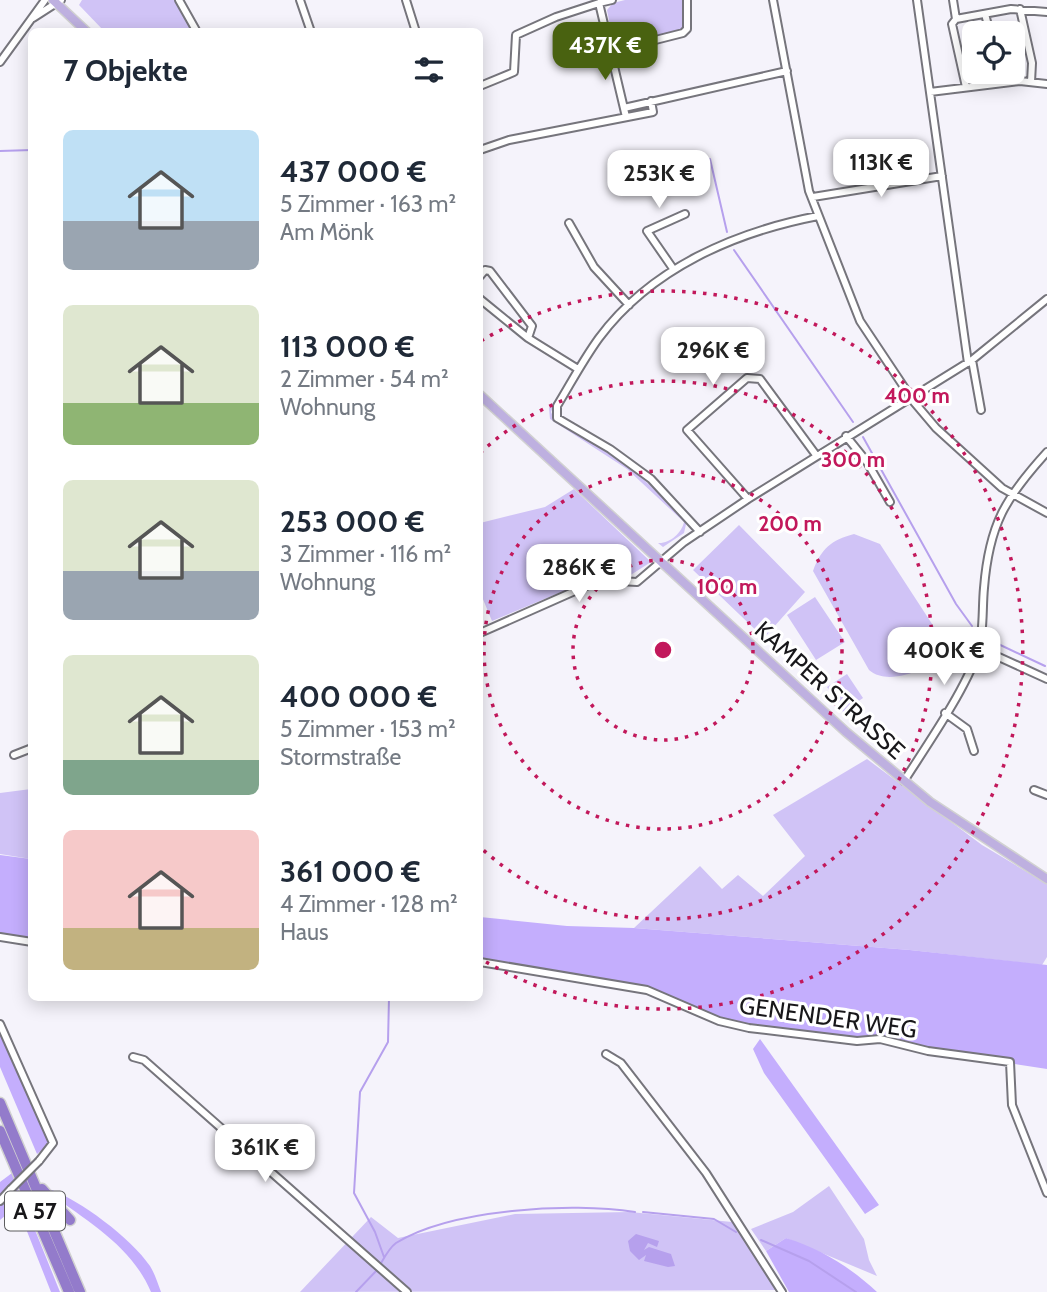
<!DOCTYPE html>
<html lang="de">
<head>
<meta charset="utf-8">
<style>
	:root { --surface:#fff; --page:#f2f2f3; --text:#1f2937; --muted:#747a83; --accent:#496210 }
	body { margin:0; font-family:Cabin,sans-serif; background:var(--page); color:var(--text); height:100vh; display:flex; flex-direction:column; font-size:26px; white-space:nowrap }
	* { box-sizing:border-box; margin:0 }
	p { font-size:23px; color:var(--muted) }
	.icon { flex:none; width:38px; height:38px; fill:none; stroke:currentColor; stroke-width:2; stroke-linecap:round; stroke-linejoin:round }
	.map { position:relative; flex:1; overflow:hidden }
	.drawer { position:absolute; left:28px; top:28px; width:455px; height:973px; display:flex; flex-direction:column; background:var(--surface); border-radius:10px; box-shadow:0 4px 18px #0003 }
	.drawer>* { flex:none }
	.controls { position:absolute; left:962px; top:21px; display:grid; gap:14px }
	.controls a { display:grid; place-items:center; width:63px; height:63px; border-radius:10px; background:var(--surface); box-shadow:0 4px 18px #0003; font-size:35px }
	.price { position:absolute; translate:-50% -60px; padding:0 16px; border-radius:14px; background:#fff; color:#222; font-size:23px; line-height:46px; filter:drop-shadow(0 2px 4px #0008) }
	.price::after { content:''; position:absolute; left:50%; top:42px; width:21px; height:16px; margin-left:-10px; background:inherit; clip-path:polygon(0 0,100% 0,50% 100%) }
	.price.selected { background:var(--accent); color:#fff }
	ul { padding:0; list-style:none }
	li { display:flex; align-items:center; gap:21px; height:175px; padding:0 35px }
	li span { display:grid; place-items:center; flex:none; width:196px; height:140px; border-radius:10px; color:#555 }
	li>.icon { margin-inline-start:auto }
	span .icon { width:84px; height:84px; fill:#fffc; stroke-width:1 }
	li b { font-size:30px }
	h2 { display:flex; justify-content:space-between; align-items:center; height:84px; padding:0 35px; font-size:30px }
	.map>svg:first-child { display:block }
	.green { fill:#d0c3f6 }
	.forest { fill:#c4aefd }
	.water { fill:#b6a0ed }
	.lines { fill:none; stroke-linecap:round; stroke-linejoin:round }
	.stream { stroke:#b6a0ed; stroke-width:2 }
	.minor-casing { stroke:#76757c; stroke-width:10 }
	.major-casing { stroke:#d1d1d1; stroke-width:11 }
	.highway-casing { stroke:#d1d1d1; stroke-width:13 }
	.minor { stroke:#fff; stroke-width:6 }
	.major { stroke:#beb0e0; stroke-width:8 }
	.highway { stroke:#937bcb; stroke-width:10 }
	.minor-bridge-casing { stroke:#76757c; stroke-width:10; stroke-linecap:butt }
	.minor-bridge { stroke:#fff; stroke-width:6 }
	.ring { fill:none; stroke:#c2185b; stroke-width:3.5; stroke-dasharray:3.5 7 }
	.labels { text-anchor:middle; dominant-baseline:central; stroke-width:6; stroke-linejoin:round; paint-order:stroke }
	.shield { fill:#fff; stroke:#5d5d5f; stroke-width:2 }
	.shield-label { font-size:23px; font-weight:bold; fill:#18171a }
	.street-label { font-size:24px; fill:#18171a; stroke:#fff }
	.centre { fill:#c2185b; stroke:#fff; stroke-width:3.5 }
	.ring-label { font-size:21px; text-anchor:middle; font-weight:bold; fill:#c2185b; stroke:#fff; stroke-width:6; stroke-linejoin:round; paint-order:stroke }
</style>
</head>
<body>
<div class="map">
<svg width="1047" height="1292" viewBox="0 0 1047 1292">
	<rect width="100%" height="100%" fill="#f5f3fb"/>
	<path class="green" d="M82,0H179L199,31H104L79,5Z
		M625,0H684L685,27L680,31L617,47L613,41L607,10L613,3Z
		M556,399L551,412L555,421L629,466L687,520L684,533L663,547L658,543C669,544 682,533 684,522L627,469L550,419L549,408Z
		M574,489L651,562L629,576L602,575L492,621L480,592V523L545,507Z
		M739,525L805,592L764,638L693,570Z
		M854,534L880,544L934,627L933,652L920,670C904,676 883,682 869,670L813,571C821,549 831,540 854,534Z
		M815,597L845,642L816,660L787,615Z
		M847,674L863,698L843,712L827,687Z
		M867,759L982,845L1047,884V957L1042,965L910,950L634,928L700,866L722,889L738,875L763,896L805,856L773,815Z
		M31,789V859L0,854V793Z
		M829,1186L864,1239L869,1260L877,1276L786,1238L766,1251L751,1229L793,1212Z
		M630,1212L732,1222L781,1290L300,1292L371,1217L398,1238L515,1214Z"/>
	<path class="forest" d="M0,855L31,859V939L0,934Z
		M480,917L567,926L634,928L910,950L1047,965V1069L928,1051L880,1039L857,1041L719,1021L647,990L480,962Z
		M0,1032L50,1143L37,1154L0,1067Z
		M760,1039L879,1205L865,1214L764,1073L753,1049Z
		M12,1173L60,1292H51L17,1206L0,1220V1182Z
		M49,1189C80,1200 131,1238 150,1266C155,1274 158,1284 161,1292H151C132,1247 90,1223 52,1195Z
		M786,1238C821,1249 850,1267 877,1292H789L766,1251Z"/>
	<path class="water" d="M636,1234L659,1241L657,1247L648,1243L644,1250L649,1247L671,1254L675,1266L668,1267L644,1261L646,1255L639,1260L630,1251L628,1241Z"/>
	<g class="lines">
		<path class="stream" d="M0,151L32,150
			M710,159L727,232
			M734,250L853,422
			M863,437L956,604L972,626
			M994,642L1045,666
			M643,1212L714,1219L736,1232
			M761,1240L809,1261L856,1292
			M384,1257L375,1232L354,1193L360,1092L388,1042L389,998
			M380,1265C384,1258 389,1248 396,1243C451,1209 571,1202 635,1212
			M356,1292L377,1270"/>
		<g class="minor-casing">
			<path id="minor" d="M179,0L197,32
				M300,0L311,32
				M406,0L416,32
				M773,0L809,191L860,321L914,402L936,428L1002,488L1047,513
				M917,0L968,363
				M953,0L956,19
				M599,3L612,0
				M1020,9L1032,63L1031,82
				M985,14L990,33
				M33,18L61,0
				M612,51L683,33L687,29V0
				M0,62L45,0
				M996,72L998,83
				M480,86L514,72L516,35L556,17L599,3L626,117
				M966,87L952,24L956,19L1011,9L1047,12
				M930,92L1020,81L1047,84
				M624,108L787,71
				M480,150L509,140L653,112L651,101
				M813,197L942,176
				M569,223L594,267L629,305
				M674,270L647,231L685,214
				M480,276L485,270L490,271L532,326L528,338
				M480,299L528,338L578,369
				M972,360L981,410
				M846,436L867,462L890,502
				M748,499L687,430L747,378L760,379L816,455
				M700,532L651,479L610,449L557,418V406C571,383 583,360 599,338C651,268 735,232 818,216
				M480,633L593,583L602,580L637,582L684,542L748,499L972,360L1047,299
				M979,648L1047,679
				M945,713L967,729L974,751
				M14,755L32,748
				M904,781C927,745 964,692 978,652C984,633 982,608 984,588C989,525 1005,498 1047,452
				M1034,790L1047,795
				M0,937L32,942
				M480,962L647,990L719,1021L749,1028L857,1041L880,1039L928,1051L1010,1062L1012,1105L1047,1193
				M0,1024L53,1143L39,1161
				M606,1054L621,1063L706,1173L782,1292
				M133,1057L144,1060L407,1292
				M0,1201L11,1189"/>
		</g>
		<g class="major-casing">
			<path id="major" d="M53,0L87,32
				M480,395L846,732L930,802L1047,879"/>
		</g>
		<g class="highway-casing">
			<path id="highway" d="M0,1103L80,1292
				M0,1131L69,1292
				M42,1189L70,1220"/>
		</g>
		<use href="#minor" class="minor"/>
		<use href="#major" class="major"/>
		<use href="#highway" class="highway"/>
		<g class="minor-bridge-casing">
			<path id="minor-bridge" d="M11,1189L39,1161"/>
		</g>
		<use href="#minor-bridge" class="minor-bridge"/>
	</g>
	<g class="ring">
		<circle cx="663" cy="650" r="90"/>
		<circle cx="663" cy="650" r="179"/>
		<path d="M480 453A269 269 0 1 1 480 847"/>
		<path d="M481 341A359 359 0 1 1 481 959"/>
	</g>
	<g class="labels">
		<rect class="shield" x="5" y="1191.5" width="60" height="39" rx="5"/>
		<g class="shield-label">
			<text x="35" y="1211">A 57</text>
		</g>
		<g class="street-label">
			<text transform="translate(830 690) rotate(42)">KAMPER STRASSE</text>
			<text transform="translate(828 1017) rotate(8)">GENENDER WEG</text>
		</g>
	</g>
	<circle cx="663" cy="650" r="10" class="centre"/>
	<g class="ring-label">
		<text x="917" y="403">400 m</text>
		<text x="853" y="467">300 m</text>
		<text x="790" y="531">200 m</text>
		<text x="727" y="594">100 m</text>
	</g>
</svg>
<div class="controls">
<a><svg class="icon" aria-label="locate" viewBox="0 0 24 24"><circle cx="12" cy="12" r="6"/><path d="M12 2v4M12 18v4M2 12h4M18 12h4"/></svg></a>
</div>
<b class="price selected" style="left:605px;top:82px">437K €</b>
<b class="price" style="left:881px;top:199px">113K €</b>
<b class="price" style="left:659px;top:210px">253K €</b>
<b class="price" style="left:713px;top:387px">296K €</b>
<b class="price" style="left:579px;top:604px">286K €</b>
<b class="price" style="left:944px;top:687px">400K €</b>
<b class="price" style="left:265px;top:1184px">361K €</b>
<section class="drawer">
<h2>7 Objekte<svg class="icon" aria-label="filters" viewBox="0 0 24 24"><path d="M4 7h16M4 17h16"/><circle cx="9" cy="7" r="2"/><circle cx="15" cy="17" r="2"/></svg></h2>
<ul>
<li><span style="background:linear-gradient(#bfe0f5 65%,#9aa5b1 0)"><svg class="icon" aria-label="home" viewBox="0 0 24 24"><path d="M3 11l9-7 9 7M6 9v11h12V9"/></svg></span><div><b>437 000 €</b><p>5 Zimmer · 163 m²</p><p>Am Mönk</p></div></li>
<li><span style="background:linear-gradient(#dfe7d0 70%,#8fb573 0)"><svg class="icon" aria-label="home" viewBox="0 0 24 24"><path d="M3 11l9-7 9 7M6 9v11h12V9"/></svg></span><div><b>113 000 €</b><p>2 Zimmer · 54 m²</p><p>Wohnung</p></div></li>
<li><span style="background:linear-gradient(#dfe7d0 65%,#9aa5b1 0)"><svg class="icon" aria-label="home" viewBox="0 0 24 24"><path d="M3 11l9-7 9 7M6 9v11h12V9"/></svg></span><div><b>253 000 €</b><p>3 Zimmer · 116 m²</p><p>Wohnung</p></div></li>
<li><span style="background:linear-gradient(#dfe7d0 75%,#7fa58c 0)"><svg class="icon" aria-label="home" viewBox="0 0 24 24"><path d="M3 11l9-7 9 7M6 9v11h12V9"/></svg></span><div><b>400 000 €</b><p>5 Zimmer · 153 m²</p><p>Stormstraße</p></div></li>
<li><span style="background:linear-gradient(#f6c9c9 70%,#c2b280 0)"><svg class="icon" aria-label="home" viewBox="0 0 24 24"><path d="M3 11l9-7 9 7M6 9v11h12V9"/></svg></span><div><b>361 000 €</b><p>4 Zimmer · 128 m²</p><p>Haus</p></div></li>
</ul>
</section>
</div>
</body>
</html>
